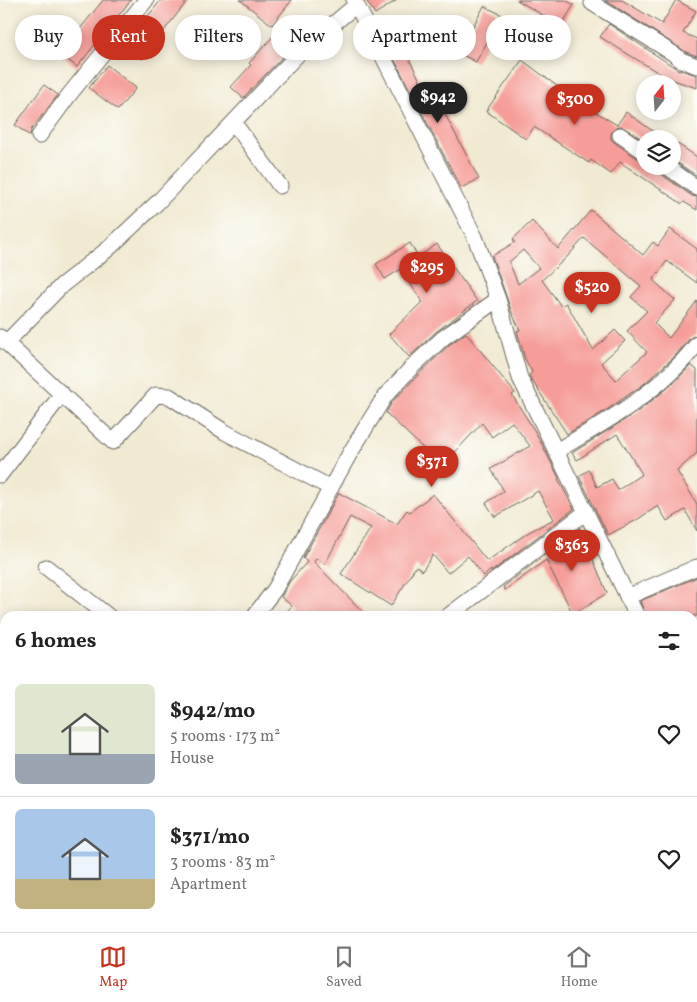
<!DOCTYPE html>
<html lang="en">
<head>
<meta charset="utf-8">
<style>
	:root { --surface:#fff; --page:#f6f6f6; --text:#222; --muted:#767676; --line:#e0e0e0; --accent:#c8321e }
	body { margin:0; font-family:Vollkorn,serif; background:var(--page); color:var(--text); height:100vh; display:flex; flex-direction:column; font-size:19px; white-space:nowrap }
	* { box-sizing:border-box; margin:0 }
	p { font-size:16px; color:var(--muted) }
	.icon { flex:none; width:28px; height:28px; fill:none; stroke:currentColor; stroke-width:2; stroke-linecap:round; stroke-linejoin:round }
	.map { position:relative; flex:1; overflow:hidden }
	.side { position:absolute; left:0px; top:611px; width:698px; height:321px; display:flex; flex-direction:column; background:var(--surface); border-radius:15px 15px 0 0; box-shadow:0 2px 12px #0003 }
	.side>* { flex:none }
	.guide { position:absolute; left:15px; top:15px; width:668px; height:45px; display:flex; gap:10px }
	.needle { width:32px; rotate:17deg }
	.fabs { position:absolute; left:636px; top:75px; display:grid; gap:10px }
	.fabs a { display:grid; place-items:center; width:45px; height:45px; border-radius:50%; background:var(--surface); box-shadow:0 2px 12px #0003; font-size:25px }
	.price { position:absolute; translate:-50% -42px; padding:0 11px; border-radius:18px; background:var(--accent); color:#fff; font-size:16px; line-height:32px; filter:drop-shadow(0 1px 2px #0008) }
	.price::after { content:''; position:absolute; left:50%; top:30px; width:15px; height:11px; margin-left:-8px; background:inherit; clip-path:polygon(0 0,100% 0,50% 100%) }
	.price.current { background:#222; color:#fff }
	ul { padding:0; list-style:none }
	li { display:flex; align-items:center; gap:15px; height:125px; padding:0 15px }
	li+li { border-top:1px solid var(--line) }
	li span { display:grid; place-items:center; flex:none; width:140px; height:100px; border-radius:8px; color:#555 }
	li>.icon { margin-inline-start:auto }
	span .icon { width:60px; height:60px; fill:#fffc; stroke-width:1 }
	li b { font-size:21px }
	h2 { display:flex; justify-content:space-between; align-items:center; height:60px; padding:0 15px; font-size:21px }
	.pill { padding:0 18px; border-radius:22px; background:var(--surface); box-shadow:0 2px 12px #0003; font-size:18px; line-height:45px }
	.pill.current { background:var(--accent); color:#fff }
	.tab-bar { display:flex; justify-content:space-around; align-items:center; height:70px; border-top:1px solid var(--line); background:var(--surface); font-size:14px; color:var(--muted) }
	.tab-bar a { display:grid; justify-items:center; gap:2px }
	.tab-bar .current { color:var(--accent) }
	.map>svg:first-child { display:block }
	.building { fill:#f69d99; fill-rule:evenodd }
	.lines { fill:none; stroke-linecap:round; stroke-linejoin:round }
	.minor-casing { stroke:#67645c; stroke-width:17 }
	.secondary-casing { stroke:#67645c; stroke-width:22 }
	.minor { stroke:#fff; stroke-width:15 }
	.secondary { stroke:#fff; stroke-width:20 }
</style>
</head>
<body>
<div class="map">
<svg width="697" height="932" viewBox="0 0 697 932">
	<rect width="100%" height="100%" fill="#fdfcf7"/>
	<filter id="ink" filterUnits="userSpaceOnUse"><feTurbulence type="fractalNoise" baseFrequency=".02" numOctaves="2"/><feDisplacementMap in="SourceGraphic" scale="10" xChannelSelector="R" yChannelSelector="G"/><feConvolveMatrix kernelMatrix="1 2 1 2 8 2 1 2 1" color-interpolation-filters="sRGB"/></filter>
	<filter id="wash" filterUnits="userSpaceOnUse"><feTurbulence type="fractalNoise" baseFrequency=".0096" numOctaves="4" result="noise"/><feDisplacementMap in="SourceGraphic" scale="20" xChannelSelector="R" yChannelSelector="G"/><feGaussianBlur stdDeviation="1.12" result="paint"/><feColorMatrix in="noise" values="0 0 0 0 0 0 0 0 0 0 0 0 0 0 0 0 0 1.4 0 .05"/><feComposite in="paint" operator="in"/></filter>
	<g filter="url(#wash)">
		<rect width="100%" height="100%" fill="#f1ead3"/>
		<g id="blocks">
			<path class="building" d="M103,0H131L77,67L60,54Z
				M161,0H188L142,59L125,45Z
				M240,0H292L272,25Z
				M366,0H397L375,14Z
				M517,0H565L574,5L561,26Z
				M605,0H622L662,24L676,0L696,11L683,33L697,39V56L686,52Z
				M484,6L502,15L476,62L459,53Z
				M609,24L677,69L697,75V88L667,78L600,37Z
				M276,33L292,47L243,98L231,87L251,65L249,63Z
				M405,51L430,100L436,97L479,179L461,188L393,57Z
				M522,60L561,89L560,90L617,125L626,112L664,139H642L621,126L616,127L611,134V139L614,142L640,160L645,161V166H657L661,174L692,196L697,197V210L684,202L682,204L620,162L611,174L591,160L589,163L534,127L526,139L486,111Z
				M107,65L136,88L118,110L89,88Z
				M44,85L58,95L31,130L30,136L15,125Z
				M672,140L697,157V176L672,159Z
				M591,210L643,255L653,242L658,246L670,229L697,249V283L667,261L653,280L675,300L654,323L669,338L697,301V335L690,338L676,355L644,384L608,409L567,434L529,376L532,372L525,359L517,331L520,330L512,313L492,256L515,242L513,239L532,221L558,249ZM584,238L641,286L631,297L647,311L627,331L647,352L616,380L601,363L625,341L615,330L593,350L566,303L561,306L542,280L568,256ZM523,250L539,268L518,284L509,262Z
				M410,243L418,257L437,244L477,301L437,331L409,357L389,334L422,302L401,269L385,279L376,264Z
				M466,333L515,393L512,395L536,433L559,478L558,479L574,509L491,572V570L484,576L468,556L448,573L433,555L422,571L416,566L391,606L341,574L371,528L350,517L325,564L316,558L314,562L367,616H282L292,606L281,597L290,581L307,562L303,558L339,493L397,524L407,510L410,512L433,494L487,561L529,532L554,519L538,491L495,517L486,503L504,491L491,469L530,446L512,422L492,437L482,423L442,466L386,413L392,402L420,373L449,345Z
				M691,365L697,370V453L677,471L697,504V531L685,510L667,521L658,506L635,521L608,535L579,476L589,470L597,487L612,479L618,490L642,474L617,434L577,460L572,453L637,412L673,384Z
				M580,528L607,593L573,614L546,560L505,590L503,587Z
				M697,577V616H646L640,601Z"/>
		</g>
	</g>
	<g filter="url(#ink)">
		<use href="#blocks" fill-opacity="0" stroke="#67645c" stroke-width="1"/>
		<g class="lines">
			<g class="minor-casing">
				<path id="minor" d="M354,0L475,237L498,299L520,378L637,616
					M594,0L592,3L674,54L681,60L697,66
					M234,123L280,186
					M620,135L645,152
					M39,136L69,95L146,0
					M666,166L697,188
					M0,337L113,442L156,395L169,396L225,432L331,488
					M6,343L62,285L108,249L158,202L300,52L356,5
					M556,451C606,422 661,391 697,344
					M0,475L62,394
					M46,567L108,616
					M627,597L697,567
					M254,616L275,589L350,453L385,396L413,366L443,338L498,299
					M448,616L586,512
					M692,727L697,734
					M0,839L5,846
					M0,889L5,886
					M164,928L168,932
					M485,928L489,932"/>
			</g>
			<g class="secondary-casing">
				<path id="secondary" d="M692,871L697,866
					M636,932L640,928"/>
			</g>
			<use href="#minor" class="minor"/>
			<use href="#secondary" class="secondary"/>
		</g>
	</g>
</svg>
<div class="fabs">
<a><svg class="needle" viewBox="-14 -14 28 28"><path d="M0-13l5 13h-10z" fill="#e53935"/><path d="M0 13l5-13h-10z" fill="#767676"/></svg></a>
<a><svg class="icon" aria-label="layers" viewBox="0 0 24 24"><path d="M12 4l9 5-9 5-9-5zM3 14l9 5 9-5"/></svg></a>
</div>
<b class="price current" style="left:438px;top:124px">$942</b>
<b class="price" style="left:575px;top:126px">$300</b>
<b class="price" style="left:427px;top:294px">$295</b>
<b class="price" style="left:592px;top:314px">$520</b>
<b class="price" style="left:432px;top:488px">$371</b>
<b class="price" style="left:572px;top:572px">$363</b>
<div class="guide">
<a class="pill">Buy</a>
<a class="pill current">Rent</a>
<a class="pill">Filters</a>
<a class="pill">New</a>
<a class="pill">Apartment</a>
<a class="pill">House</a>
</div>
<section class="side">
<h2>6 homes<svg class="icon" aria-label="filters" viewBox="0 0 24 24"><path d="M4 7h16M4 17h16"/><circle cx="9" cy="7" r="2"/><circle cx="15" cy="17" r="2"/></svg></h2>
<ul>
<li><span style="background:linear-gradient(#dfe7d0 70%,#9aa5b1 0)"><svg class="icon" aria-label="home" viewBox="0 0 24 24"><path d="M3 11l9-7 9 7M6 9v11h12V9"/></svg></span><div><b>$942/mo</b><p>5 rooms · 173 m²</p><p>House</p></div><svg class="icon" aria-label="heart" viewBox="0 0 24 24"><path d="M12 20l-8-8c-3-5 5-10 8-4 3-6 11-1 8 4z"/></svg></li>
<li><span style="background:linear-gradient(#a9c7e8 70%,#c2b280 0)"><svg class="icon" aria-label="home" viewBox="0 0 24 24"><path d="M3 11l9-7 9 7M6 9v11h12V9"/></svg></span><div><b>$371/mo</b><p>3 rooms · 83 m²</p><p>Apartment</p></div><svg class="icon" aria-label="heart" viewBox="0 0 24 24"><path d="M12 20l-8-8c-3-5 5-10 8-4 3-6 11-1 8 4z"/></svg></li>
</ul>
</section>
</div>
<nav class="tab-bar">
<a class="current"><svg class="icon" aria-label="map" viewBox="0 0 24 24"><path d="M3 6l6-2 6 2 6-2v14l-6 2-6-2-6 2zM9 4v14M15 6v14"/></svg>Map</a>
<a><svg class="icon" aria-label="saved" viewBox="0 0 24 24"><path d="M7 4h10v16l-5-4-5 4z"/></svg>Saved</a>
<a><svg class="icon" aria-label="home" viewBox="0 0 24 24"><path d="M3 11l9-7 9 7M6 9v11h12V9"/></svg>Home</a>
</nav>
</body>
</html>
